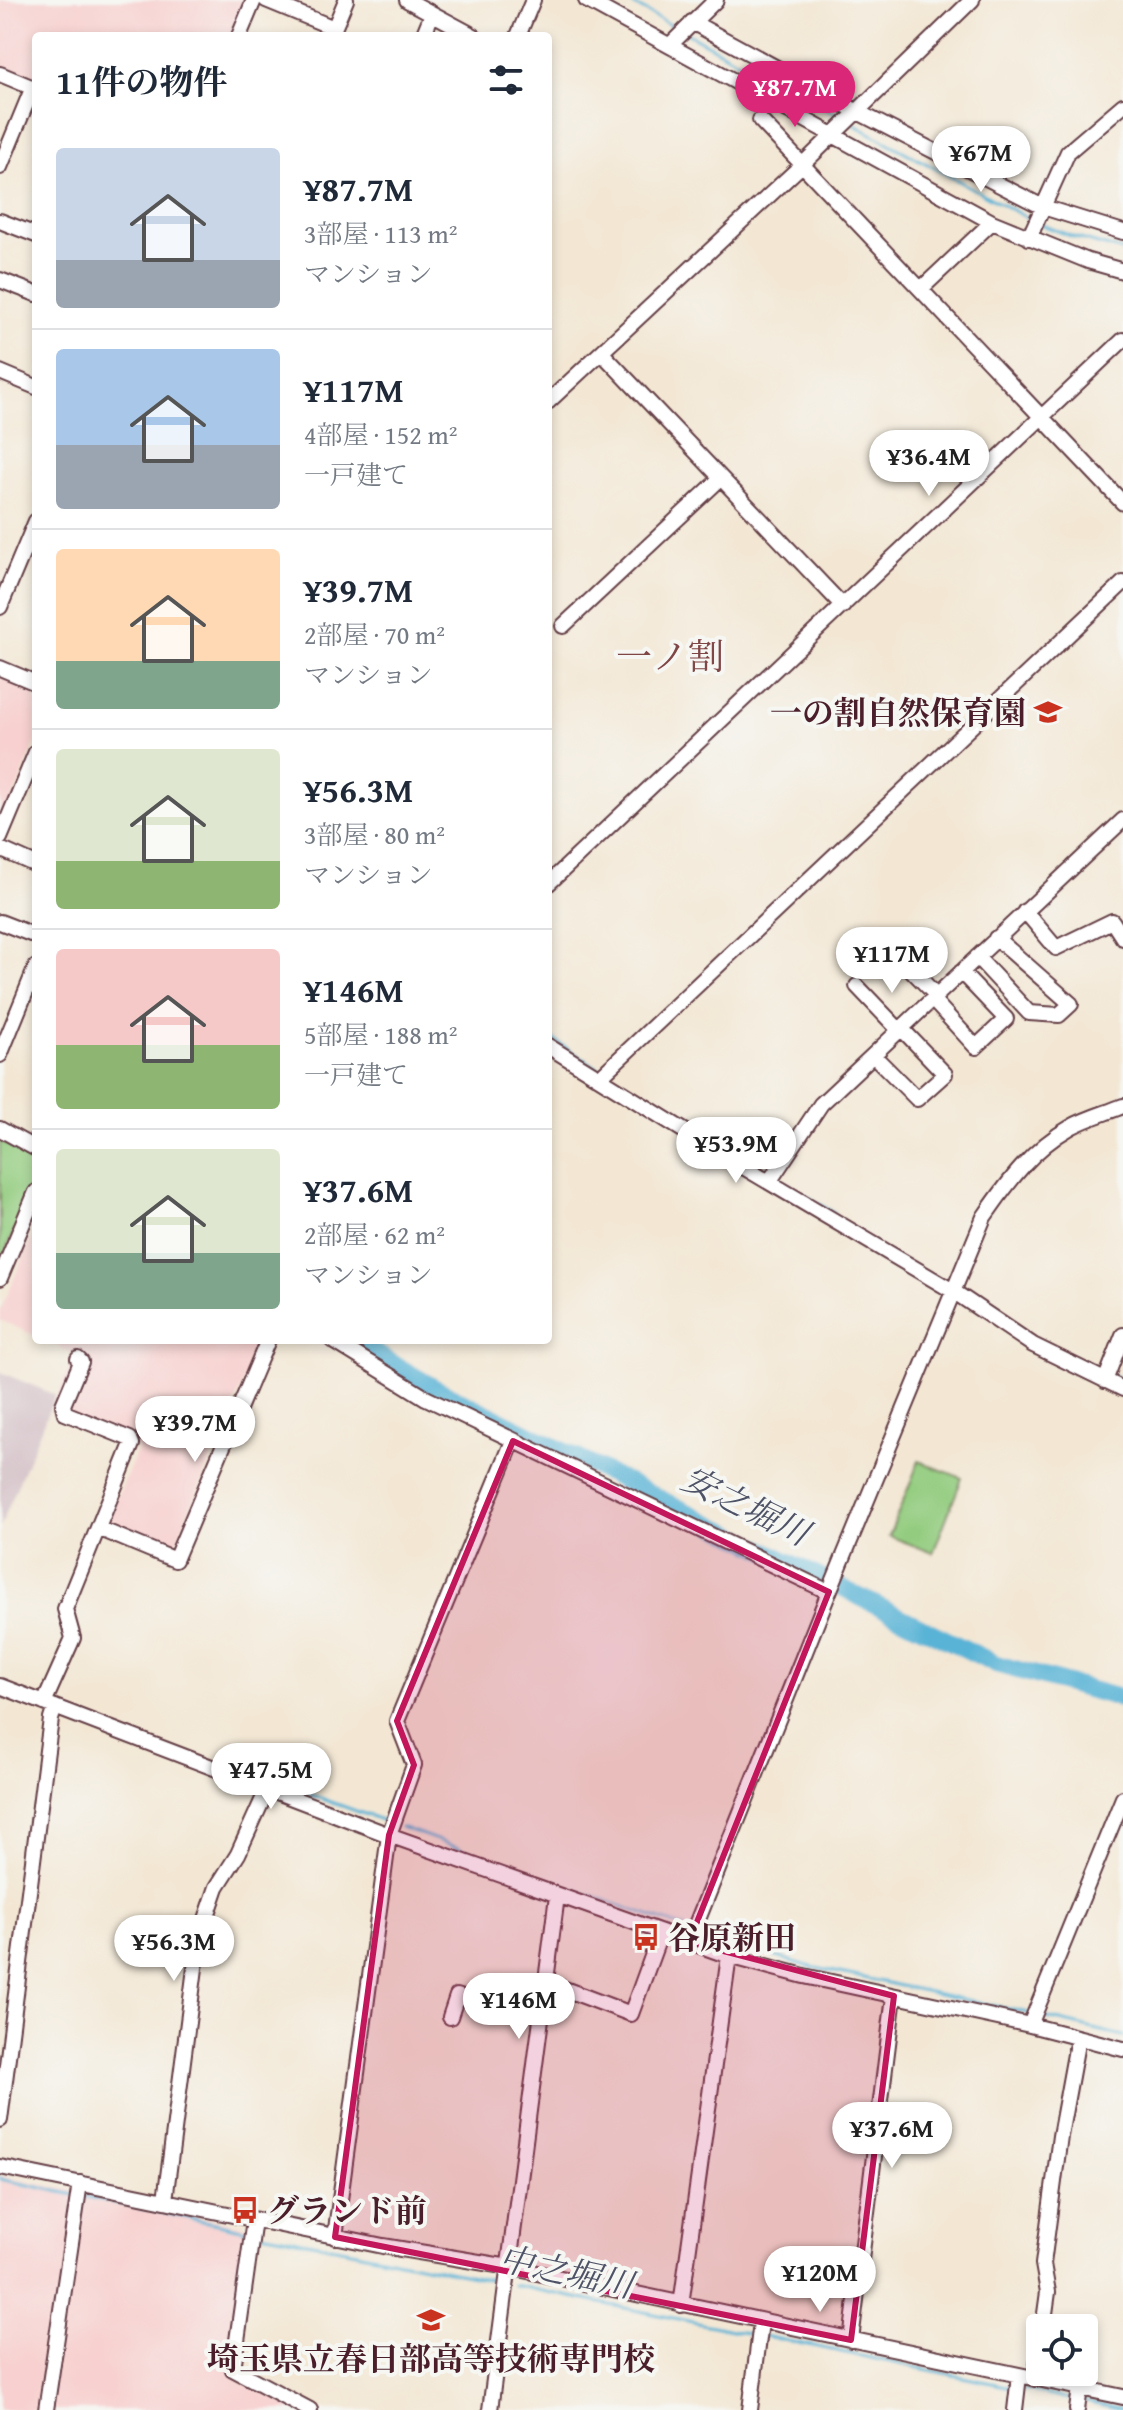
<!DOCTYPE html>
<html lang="ja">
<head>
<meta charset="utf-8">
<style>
	:root { --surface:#fff; --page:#f2f2f3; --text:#1f2937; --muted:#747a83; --line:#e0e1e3; --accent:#db2777 }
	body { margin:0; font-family:"Gentium Book Plus","Noto Serif JP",serif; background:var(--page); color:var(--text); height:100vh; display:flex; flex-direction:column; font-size:30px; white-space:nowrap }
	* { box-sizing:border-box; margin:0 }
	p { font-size:26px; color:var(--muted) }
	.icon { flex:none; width:44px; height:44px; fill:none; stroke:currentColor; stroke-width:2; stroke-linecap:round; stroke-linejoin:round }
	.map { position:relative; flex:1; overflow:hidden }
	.side { position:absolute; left:32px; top:32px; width:520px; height:1312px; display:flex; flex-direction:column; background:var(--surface); border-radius:8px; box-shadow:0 4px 12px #0003 }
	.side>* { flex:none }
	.controls { position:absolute; left:1026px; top:2314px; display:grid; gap:16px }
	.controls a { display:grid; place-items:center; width:72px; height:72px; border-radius:8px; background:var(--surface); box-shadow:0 4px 12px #0003; font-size:40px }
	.price { position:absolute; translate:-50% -68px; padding:0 18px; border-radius:28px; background:#fff; color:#222; font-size:26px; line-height:52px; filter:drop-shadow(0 2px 4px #0008) }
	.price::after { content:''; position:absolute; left:50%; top:48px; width:24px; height:18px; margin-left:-12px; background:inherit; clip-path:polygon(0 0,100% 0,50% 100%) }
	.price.active { background:var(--accent); color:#fff }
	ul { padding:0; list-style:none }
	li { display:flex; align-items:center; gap:24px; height:200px; padding:0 24px }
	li+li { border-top:2px solid var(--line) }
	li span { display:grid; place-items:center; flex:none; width:224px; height:160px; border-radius:8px; color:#555 }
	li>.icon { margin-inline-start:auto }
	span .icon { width:96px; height:96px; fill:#fffc; stroke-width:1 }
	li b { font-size:34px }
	h2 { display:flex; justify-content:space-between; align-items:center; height:96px; padding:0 24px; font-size:34px }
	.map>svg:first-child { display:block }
	.built { fill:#f7d0cf }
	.industrial { fill:#d2bec5 }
	.green { fill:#93cc7f; stroke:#6e7655; stroke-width:2 }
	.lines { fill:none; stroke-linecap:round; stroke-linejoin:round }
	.stream { stroke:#59b3d6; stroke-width:3 }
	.river { stroke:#59b3d6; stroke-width:18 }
	.minor-casing { stroke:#633d44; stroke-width:18 }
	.minor { stroke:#fff; stroke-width:14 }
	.marked { fill:#c2185b; fill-opacity:0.2; stroke:#c2185b; stroke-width:6; stroke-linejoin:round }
	.labels { text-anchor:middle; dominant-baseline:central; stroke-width:8; stroke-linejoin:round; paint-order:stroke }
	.poi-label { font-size:32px; font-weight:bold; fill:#4a1f2b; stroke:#f6f6f2; text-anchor:start }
	.water-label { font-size:34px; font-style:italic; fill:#4f5367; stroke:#f6f6f2 }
	.quarter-label { font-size:36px; fill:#804747; stroke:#f6f6f2 }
</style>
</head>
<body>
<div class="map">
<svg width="1123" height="2410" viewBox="0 0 1123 2410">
	<rect width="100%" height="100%" fill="#f6f6f2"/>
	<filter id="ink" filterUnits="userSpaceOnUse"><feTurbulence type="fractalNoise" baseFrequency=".0125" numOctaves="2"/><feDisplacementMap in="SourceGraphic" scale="16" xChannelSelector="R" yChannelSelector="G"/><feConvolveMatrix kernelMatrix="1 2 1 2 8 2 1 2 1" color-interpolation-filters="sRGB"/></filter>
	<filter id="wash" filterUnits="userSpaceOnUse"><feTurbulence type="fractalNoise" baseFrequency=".006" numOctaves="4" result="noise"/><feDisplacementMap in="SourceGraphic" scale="32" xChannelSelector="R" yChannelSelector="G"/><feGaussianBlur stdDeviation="1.8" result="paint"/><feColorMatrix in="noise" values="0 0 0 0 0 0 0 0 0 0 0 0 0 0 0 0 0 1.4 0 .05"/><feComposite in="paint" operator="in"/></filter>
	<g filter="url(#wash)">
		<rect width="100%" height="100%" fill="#f3e7d4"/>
		<path class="built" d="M0,0H247L232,36H36V86L0,72Z
			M0,674L36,689V742L0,828Z
			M36,1227V1336L0,1320V1312Z
			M45,1340H261L172,1552L107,1522L138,1449L51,1413L75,1354Z
			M0,2176L251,2227L234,2376L301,2410H0Z"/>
		<path class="industrial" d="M0,1372L55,1395L0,1527Z"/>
		<path class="green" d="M0,1141L36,1162V1180L0,1264Z
			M919,1461L962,1478L933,1553L889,1536Z"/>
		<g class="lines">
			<path class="stream" d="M625,0L678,29
				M688,34L843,118
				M853,124L1033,221
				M1040,224L1073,237L1123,251
				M548,1036L602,1071
				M609,1075L656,1105
				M679,1120L769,1173
				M779,1179L834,1213
				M1113,1376L1123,1381
				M295,1789L384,1821
				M401,1827L530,1874
				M545,1879L684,1928
				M702,1934L807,1966L1028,2013
				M1039,2016L1123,2036
				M0,2179L75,2195
				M82,2196L247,2230
				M258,2232L502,2282
				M513,2285L756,2335
				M764,2336L1011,2387
				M1022,2389L1074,2400
				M1081,2401L1123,2410"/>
			<path class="river" d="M353,1340L433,1387L996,1664L1123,1699"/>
		</g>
	</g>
	<g filter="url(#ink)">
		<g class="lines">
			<g class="minor-casing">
				<path id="minor" d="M266,0L334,28
					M407,0L474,36
					M586,0L992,222L1088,261L1123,271
					M692,22L856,111L1043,207L1123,232
					M239,36L254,0
					M331,36L346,0
					M423,36L432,14
					M518,36L533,0
					M670,45L716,0
					M0,74L36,89
					M760,120L1123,503
					M0,167L33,87
					M0,221L36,235
					M1029,238L1068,152L1123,105
					M0,280L36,294
					M922,288L992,222
					M602,353L843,606
					M0,372L36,387
					M548,402L803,164L972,0
					M0,607L36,521
					M563,626L721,478
					M0,668L36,683
					M0,838L36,752
					M0,849L36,865
					M548,884L1123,340
					M1025,911L1056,948L1112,921L1123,938
					M0,922L36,936
					M894,952L936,995
					M977,957L1029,1013L1059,1015L1071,1004L996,938
					M857,986L899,1030
					M932,999L976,1047L1006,1019L961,972
					M548,1046L723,1155L953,1291L1033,1345L1123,1389
					M0,1055L36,967
					M873,1055L917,1099L945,1074L901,1028
					M600,1077L1123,583
					M0,1129L36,1149
					M769,1182L821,1104L1123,820
					M0,1278L36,1192
					M332,1340L426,1398L829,1592
					M1105,1381L1123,1335
					M98,1528L175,1560L268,1340
					M0,1686L389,1835L729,1956L804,1976L1030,2025L1123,2049
					M44,1703L73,1638L65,1609L132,1444L130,1439L65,1413L63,1405L81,1362L78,1359
					M689,1942L829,1592L984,1217C1008,1182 1032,1149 1071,1127C1087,1118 1106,1113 1123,1106
					M546,1982L631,2014L661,1932
					M450,2017L457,1996L497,2008L502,1989L544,1995
					M1030,2025L1123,1798
					M0,2120L51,1719L55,1707
					M0,2167L383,2246L509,2267L1123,2397
					M165,2200L195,1968L204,1925L217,1887L238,1854L267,1790
					M254,2220L233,2369L310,2410
					M335,2237L389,1835L414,1765L397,1721L513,1441
					M681,2305L729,1956
					M1043,2328L1048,2292L1043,2264L1060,2136L1078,2038
					M851,2340L894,1996
					M1035,2379L1040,2347
					M46,2410L80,2183
					M490,2410L557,1896
					M750,2410L761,2322
					M1015,2410L1019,2376
					M1077,2410L1080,2388"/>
			</g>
			<use href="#minor" class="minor"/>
		</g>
	</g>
	<path class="marked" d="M513,1441L829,1592L689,1942L894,1996L851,2340L335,2237L389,1835L414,1765L397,1721Z"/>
	<defs>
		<g id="school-bare" transform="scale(2.16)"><path d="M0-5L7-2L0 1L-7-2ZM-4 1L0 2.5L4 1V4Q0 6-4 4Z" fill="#c8321e" stroke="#f6f6f2" stroke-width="2.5" paint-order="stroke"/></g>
		<g id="bus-bare" transform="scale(2.16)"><path d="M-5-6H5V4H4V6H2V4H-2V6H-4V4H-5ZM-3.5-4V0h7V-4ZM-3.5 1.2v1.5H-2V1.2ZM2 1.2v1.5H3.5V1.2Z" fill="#c8321e" stroke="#f6f6f2" stroke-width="2.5" paint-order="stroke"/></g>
		<g id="university-bare" transform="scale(2.16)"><path d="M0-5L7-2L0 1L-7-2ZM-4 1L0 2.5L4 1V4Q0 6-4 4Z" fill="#c8321e" stroke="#f6f6f2" stroke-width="2.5" paint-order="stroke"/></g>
	</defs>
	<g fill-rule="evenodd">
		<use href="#school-bare" x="1048" y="712"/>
		<use href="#bus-bare" x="646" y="1937"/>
		<use href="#bus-bare" x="245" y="2210"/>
		<use href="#university-bare" x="431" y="2320"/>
	</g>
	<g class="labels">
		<g class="poi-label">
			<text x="1026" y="712" text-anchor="end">一の割自然保育園</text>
			<text x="668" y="1937">谷原新田</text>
			<text x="267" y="2210">グランド前</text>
			<text x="431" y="2358" text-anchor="middle">埼玉県立春日部高等技術専門校</text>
		</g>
		<g class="water-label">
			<text transform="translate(746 1505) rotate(26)">安之堀川</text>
			<text transform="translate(566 2271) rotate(12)">中之堀川</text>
		</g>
		<g class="quarter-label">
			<text x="670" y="655">一ノ割</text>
		</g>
	</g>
</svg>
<div class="controls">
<a><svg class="icon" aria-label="locate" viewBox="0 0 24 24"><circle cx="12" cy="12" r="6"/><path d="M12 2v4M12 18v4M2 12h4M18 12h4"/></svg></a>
</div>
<b class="price active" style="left:795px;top:129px">¥87.7M</b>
<b class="price" style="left:981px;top:194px">¥67M</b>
<b class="price" style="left:929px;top:498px">¥36.4M</b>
<b class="price" style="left:892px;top:995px">¥117M</b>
<b class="price" style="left:736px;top:1185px">¥53.9M</b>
<b class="price" style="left:195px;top:1464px">¥39.7M</b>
<b class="price" style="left:271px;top:1811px">¥47.5M</b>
<b class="price" style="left:174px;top:1983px">¥56.3M</b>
<b class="price" style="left:519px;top:2041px">¥146M</b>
<b class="price" style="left:892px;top:2170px">¥37.6M</b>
<b class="price" style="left:820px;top:2314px">¥120M</b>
<section class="side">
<h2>11件の物件<svg class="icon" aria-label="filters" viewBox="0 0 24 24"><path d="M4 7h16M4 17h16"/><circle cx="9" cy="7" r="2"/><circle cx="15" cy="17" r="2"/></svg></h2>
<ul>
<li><span style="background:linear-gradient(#c9d6e8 70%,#9aa5b1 0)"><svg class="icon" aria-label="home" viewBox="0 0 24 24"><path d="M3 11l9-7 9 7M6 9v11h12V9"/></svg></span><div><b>¥87.7M</b><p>3部屋 · 113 m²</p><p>マンション</p></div></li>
<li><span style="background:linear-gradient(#a9c7e8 60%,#9aa5b1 0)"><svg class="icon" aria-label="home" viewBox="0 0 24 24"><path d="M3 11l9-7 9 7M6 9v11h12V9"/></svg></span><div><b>¥117M</b><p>4部屋 · 152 m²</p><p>一戸建て</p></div></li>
<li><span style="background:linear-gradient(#ffd9b3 70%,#7fa58c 0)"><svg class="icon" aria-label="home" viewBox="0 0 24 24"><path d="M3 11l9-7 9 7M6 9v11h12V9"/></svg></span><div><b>¥39.7M</b><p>2部屋 · 70 m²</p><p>マンション</p></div></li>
<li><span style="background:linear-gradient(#dfe7d0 70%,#8fb573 0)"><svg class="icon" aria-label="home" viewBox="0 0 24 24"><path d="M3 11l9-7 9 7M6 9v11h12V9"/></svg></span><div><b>¥56.3M</b><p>3部屋 · 80 m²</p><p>マンション</p></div></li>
<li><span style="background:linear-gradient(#f6c9c9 60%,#8fb573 0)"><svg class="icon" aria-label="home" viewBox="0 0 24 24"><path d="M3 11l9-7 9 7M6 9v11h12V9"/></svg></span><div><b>¥146M</b><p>5部屋 · 188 m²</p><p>一戸建て</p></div></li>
<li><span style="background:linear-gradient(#dfe7d0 65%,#7fa58c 0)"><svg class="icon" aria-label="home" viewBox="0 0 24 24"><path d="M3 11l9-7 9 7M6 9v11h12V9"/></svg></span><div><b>¥37.6M</b><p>2部屋 · 62 m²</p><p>マンション</p></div></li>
</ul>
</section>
</div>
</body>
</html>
